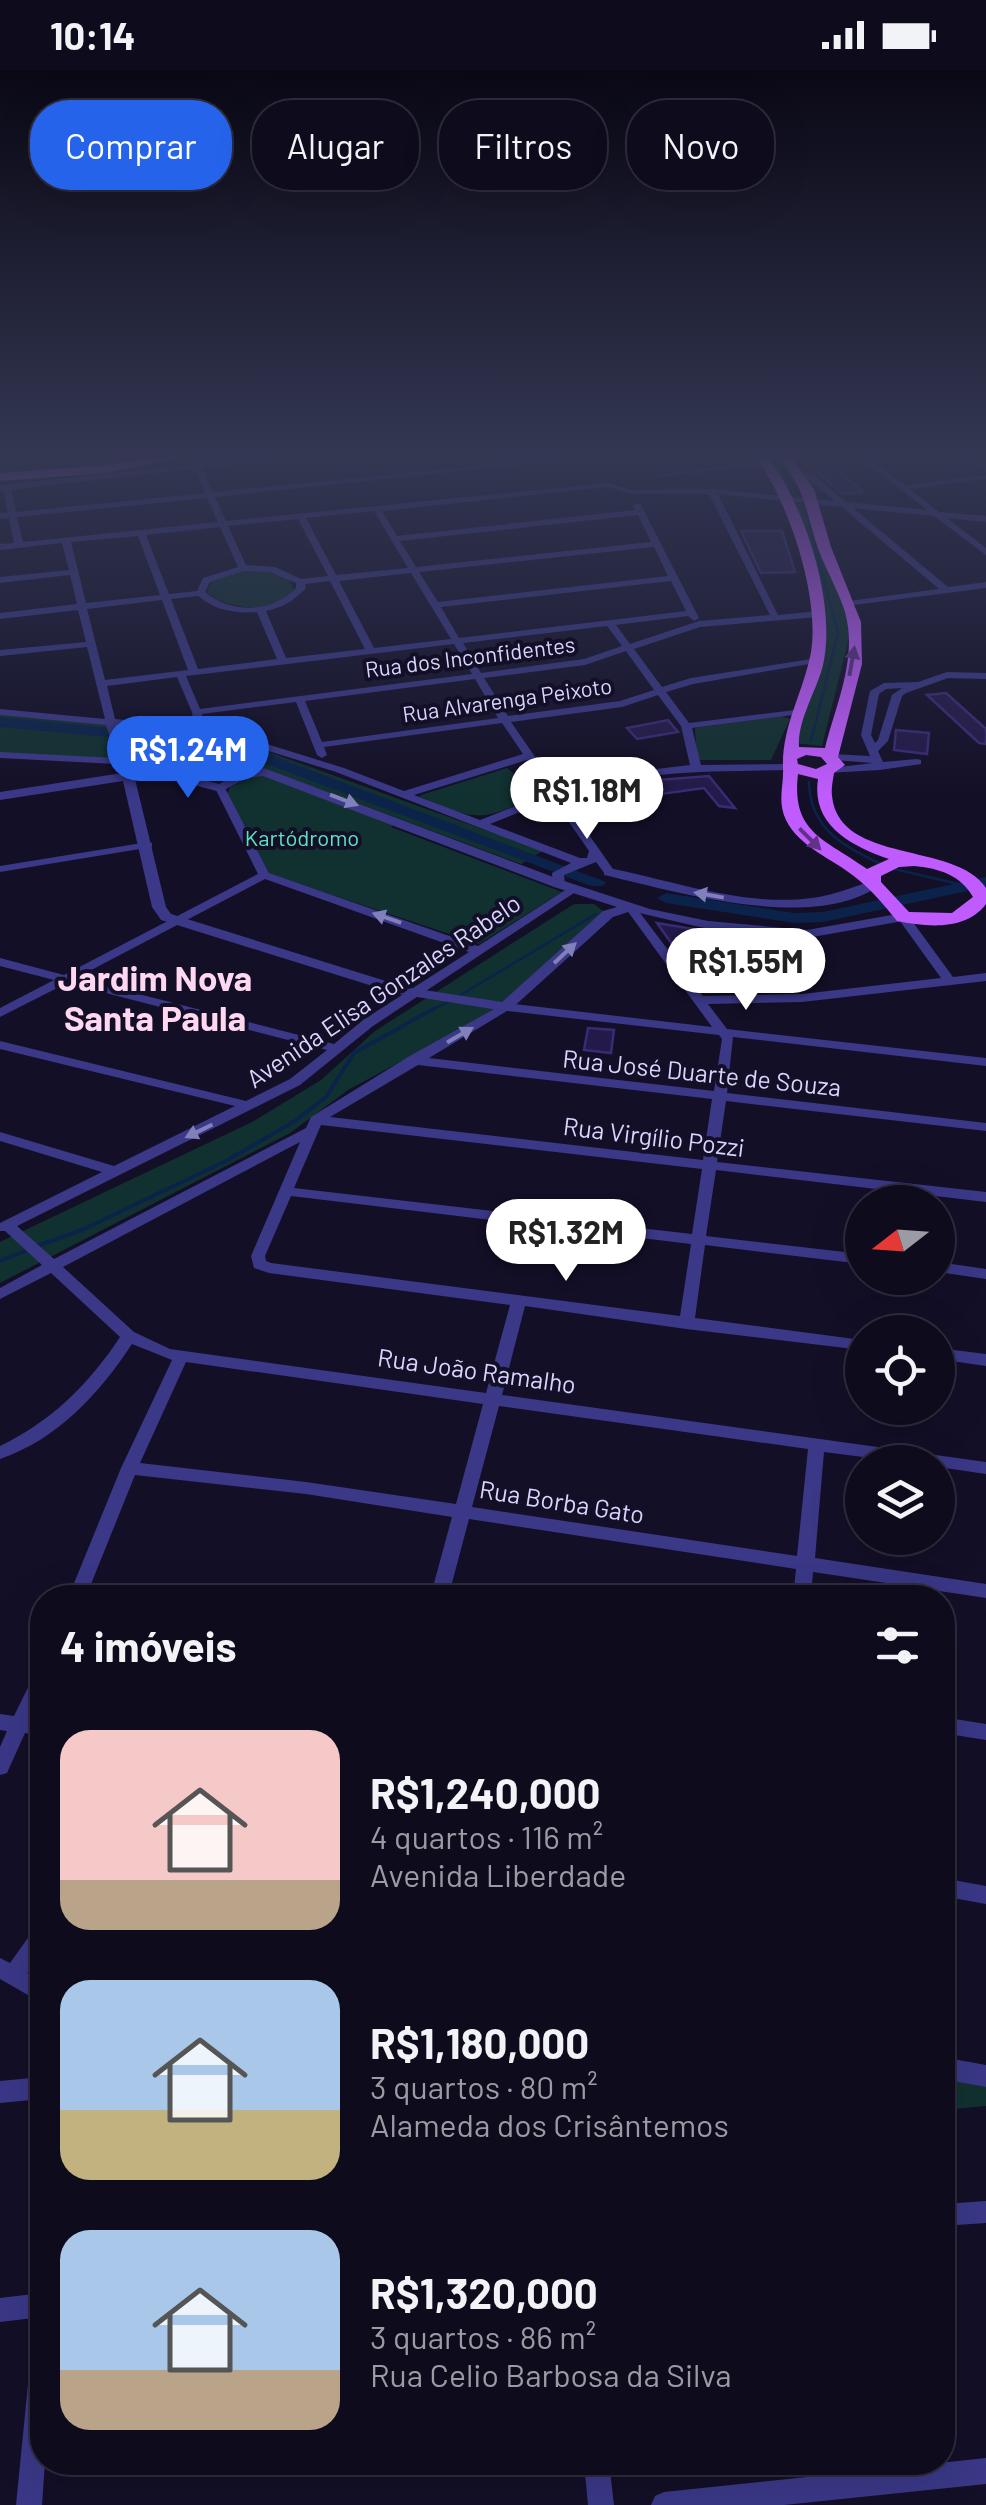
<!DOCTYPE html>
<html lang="pt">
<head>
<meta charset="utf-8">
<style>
	:root { --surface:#0e0b1d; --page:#1c192a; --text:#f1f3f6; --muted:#9b9ba4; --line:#2e2b3b; --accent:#2563eb }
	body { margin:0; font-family:Barlow,sans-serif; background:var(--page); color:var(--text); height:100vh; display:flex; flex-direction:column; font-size:38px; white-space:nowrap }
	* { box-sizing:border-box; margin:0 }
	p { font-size:32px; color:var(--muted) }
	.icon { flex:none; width:55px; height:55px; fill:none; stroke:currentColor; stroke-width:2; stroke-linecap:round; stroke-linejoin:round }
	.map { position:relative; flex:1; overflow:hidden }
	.panel { position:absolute; left:30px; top:1515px; width:925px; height:890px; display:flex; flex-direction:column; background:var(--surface); border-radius:40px; box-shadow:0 10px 40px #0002,0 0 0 2px var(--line) }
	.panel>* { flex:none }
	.guide { position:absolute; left:30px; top:30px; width:928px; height:90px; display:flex; gap:20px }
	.needle { width:65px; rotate:253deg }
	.tools { position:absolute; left:845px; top:1115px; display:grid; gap:20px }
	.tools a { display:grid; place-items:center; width:110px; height:110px; border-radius:50%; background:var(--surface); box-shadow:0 10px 40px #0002,0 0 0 2px var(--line); font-size:50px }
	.price { position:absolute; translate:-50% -85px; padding:0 22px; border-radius:35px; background:#fff; color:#222; font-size:32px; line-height:65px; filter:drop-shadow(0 2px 5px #0008) }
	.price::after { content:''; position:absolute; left:50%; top:60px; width:30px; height:22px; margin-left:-15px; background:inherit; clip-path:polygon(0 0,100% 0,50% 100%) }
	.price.on { background:var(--accent); color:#fff }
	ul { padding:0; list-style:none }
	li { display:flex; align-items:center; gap:30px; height:250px; padding:0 30px }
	li span { display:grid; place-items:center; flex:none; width:280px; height:200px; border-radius:30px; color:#555 }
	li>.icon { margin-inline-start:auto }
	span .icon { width:120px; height:120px; fill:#fffc; stroke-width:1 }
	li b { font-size:42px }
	h2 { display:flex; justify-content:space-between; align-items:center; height:120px; padding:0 30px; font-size:42px }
	.chip { padding:0 35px; border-radius:40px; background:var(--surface); box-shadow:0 10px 40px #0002,0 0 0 2px var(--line); font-size:35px; line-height:90px }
	.chip.on { background:var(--accent); color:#fff }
	.status { display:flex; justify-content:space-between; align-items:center; height:70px; padding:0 50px; background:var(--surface); direction:ltr }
	.status svg { height:28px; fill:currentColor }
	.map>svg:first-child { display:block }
	.green { fill:#113130 }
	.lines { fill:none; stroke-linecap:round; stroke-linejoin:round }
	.stream-far1 { stroke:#0b234a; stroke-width:2.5 }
	.stream { stroke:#0b234a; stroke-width:4 }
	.river { fill:#0b234a; fill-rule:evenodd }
	.building { fill:#231a49; stroke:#392b75; stroke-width:2.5 }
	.minor { fill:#3a3887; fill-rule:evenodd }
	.tertiary { fill:#3a3887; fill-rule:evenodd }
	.primary { fill:#c05cff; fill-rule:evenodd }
	.oneway { fill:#613288 }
	.oneway2 { fill:#827fbd }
	.labels { text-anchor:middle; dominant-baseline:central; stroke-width:8; stroke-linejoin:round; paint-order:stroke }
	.far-street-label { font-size:22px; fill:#d9d5ff; stroke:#130f27 }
	.far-park-label { font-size:22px; fill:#5ce4c0; stroke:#130f27 }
	.street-label { font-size:25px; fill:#d9d5ff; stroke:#130f27 }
	.district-label { font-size:35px; font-weight:bold; fill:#ffd7f1; stroke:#130f27 }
</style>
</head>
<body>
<div class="status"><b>10:14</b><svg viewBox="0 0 49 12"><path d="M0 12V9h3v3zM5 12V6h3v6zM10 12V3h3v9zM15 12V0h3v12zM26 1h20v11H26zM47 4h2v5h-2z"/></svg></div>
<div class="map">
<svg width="986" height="2435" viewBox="0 0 986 2435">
	<rect width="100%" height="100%" fill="#130f27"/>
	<path class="green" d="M797,434L812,436L851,560L822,676L794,673L826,558Z
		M243,501L270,502L289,509L294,520C272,545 231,540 207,523L211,512Z
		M0,644L106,653L114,681L107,689L0,683Z
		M782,646L790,649L771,690H697L695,658Z
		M118,655L230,668L543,781L521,794L214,680L119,670L114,656Z
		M507,698L540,725C477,752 481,752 418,726Z
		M259,704L395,753L391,757L562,822L479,874L270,804L227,724L230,717Z
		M574,834H594L603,841L489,944L348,1020L290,1063L0,1213V1172L254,1051L321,1010L375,961Z
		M942,2008L986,2017V2036L943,2040Z"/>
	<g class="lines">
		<path class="stream-far1" d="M771,387L795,425
			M804,435L838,563L811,671
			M809,712C810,758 842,776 881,794
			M890,798L963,815
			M459,926L596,844
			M430,941L450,931"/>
		<path class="stream" d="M37,1176L82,1160L226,1091L295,1051L326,1027L354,983L435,938
			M0,1191L28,1180"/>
		<path class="river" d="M0,647L249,672L276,687L606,812L603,816H591L264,693L239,679L0,657Z
			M986,807V817L823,852L794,853L666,833L657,828L666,823L794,843L823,842Z"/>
	</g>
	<path class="building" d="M837,400L863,422L842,424L817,402Z
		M741,461H782L795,502L761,503Z
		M946,623L986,659V674L979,673L927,625Z
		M668,650L678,662L637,669L627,658Z
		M896,660L929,663L927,684L894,680Z
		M709,706L735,738L719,736L704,718L654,725L644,711Z
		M657,853L735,866L736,885L754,906L756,921L706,922Z
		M588,958L614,960L611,983L584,980Z"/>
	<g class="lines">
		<path class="minor" d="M189,387H197L213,422L563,387H592L215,427L226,451L608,413L632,420L712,419L835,431C822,420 809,410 795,402L799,400L813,404L846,432L927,440L859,387H868L905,415L986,405V409L910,419L939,442L986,446V452L947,448L986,478V485L934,446L853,438L948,517L986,512V518L846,536V532L849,531L939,519L842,437L718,424L778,545L818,541L823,544L818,547L700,557L634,579L662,617L691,608L818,588V592L815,593L693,614L666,622L689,653L804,639V643L800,644L692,658L701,695L791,694L796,697L791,700C713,702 637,699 562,726L615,802L613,804H605L596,792L564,805L565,814L559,817L553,814L552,803L571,793L336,702L217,665L117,656L128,691L169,701L170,703L165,706L131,698L133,706L128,709L124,708L119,695L116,694L0,688V682L117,688L106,655L0,645V639L105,649L87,577L0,586V580L86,572L78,540L0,549V543L77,534L70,505L0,513V507L69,500L62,473L0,480V474L14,473L9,448L0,449V443H8L3,417L7,415L11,417L16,442L205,423ZM608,417L631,424H709L770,545L699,551L630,574L616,555L688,546L694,551L699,548L640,433L633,435L635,440L397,466L382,441ZM207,428L218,452L23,472L17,447ZM374,441L408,498L336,505L306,448ZM638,445L651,472L416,497L400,471ZM298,449L328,506L301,509L275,497L246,495L228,456ZM220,457L238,497L203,508L197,521L169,524L146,465ZM138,466L160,525L86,533L71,472ZM654,477L668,506L438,532L419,502ZM244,501L270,502L296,513V518C273,543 231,544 205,522L210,512ZM411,503L451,569L374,578L339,511ZM330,511L365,579L286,588L266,541C283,537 294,531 306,518L305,514ZM671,511L686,541L459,568L441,537ZM198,526C215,540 235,544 257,542L277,589L198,599L171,529ZM162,530L188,600L105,610L87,539ZM607,556L622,576L584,589L481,603L463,573ZM454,574L472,604L200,639L186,606ZM626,581L654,620L620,631L508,646L484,608L585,595ZM177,607L192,642L194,657L115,649L107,616ZM475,609L498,648L322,672L305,631ZM658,625L681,656L690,695L614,704L558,720L511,652L622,637ZM296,632L317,685L322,688L327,685L324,677L502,653L523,684L404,721L344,698L222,660L204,658L202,644ZM527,690L549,723L480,750L414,725ZM553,729L589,781L587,788H580L490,754Z
			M790,387H813L787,392L783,390Z
			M964,387H973L986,396V402Z
			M767,390H770V394L660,407L656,405Z
			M947,602L986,603V609L948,608L906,623L902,626L888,671L878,681L883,692L917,689L921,690V694L880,700L827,703L826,701L831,698L873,693L833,690L828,687L833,684L870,686L861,665L870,621L884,613L918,612ZM902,618L892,625L878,670L875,673L871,665L879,624L886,619Z
			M220,715L225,718L269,803L478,876L570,817L574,816L580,819L373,956L300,1015L17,1156L54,1189L306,1058L311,1047L408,987L505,933L712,957L626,839V835H634L703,926L802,924L941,908L897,847L903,843L907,844L953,907L986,903V911L802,932L708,934L727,959L986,988V996L733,967L727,1023L986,1053V1061L726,1031L717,1092L986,1122V1132L716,1100L706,1166L862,1184V1194L705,1175L695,1248L862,1270V1280L686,1259L525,1236L502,1325L986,1392V1404L938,1397V1392H902L824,1382L815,1488L986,1514V1528L813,1502L811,1528H793L796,1499L469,1449L448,1528H430L452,1447L306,1424L135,1405L91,1514L136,1521L142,1523L145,1528H68L121,1398L172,1290L132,1274C99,1324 58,1369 0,1389V1376C52,1351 89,1314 120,1267L51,1203L0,1229V1218L42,1195L5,1161H0V1153L102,1102L0,1071V1062L114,1096L235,1036L0,979V971L246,1031L290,1009L327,980L67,913L0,947V938L54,910L0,896V888L64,905L258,804L215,718ZM265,809L469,882L363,950L334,974L76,908ZM507,941L719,965L722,969L714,1021L429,988ZM418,995L712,1029L703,1090L330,1047ZM321,1055L702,1099L692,1164L294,1118ZM300,1072L251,1186L254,1198L269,1203L510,1235L486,1323L170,1279L134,1262L63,1197ZM291,1126L691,1174L680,1246L271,1193L266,1191L265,1186ZM186,1292L483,1334L456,1434L306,1412L140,1393ZM499,1336L808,1379L797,1486L472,1437Z
			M148,772L152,773V777L0,802V796Z
			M938,1192L986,1199V1209L938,1202Z
			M938,1278L986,1284V1296L938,1289Z
			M42,1598V1625L32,1648L42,1649V1665L25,1663L7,1703L0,1705V1677L7,1661L0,1660V1644L14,1646L36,1601Z
			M942,1647L986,1654V1670L942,1663Z
			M942,1808L986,1816V1834L942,1826Z
			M42,1855V1881L27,1903L42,1912V1933L0,1909V1888L10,1893L35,1858Z
			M942,1987L986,1995V2017L942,2009Z
			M42,2007V2029L0,2033V2011Z
			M986,2131V2153L942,2156V2134Z
			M42,2223V2247L0,2252V2228Z
			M42,2282V2392H45L42,2435H16L30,2294L33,2285Z
			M986,2388V2414L784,2435H651L655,2426L664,2422Z
			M584,2392H609L614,2435H588Z"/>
		<path class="tertiary" d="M262,387H295L0,421V415Z
			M264,698L564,811L650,839L708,851L807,860L903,843L910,847L903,851L807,868L708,859L631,841L613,847L510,940L505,941L398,924L161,850L152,837L123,711L0,730V722L148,699H165L219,714L240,702ZM263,706L554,817L617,837L603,841L502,932L405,917L171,844L166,837L135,709L165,707L220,722L247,708Z
			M609,798C674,811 745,837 812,828C834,825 852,817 873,811L880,815C814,863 678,822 604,805V799Z"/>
		<path class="primary" d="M156,387H185L105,403L0,411V403L105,395Z
			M756,387H768C805,436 837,534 823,595C817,620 797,651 799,677L825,678C836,634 858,588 845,542C838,520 826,500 818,478C805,440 806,419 778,387H791L814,419L831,477L861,552L862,594L838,687L845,695L834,703C833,710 831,718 832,726C839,795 956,771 986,818V834C966,861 927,857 897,851C884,835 871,819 855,807C833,789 799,777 786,750C777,731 784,716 783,697C782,655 803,624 811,582C820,526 789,433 756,387ZM806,685L821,687L827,694L816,699L798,694L797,689ZM798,704L818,709C811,755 851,776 889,789L867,799C826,769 791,764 798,704ZM914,796C938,798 961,805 973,827L952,843L909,842L881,812V806L899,797Z"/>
	</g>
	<defs><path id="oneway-solid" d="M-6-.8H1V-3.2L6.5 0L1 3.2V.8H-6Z" transform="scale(2.5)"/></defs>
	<g class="oneway">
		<use href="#oneway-solid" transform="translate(852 591) rotate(-80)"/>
		<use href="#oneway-solid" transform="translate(810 769) rotate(45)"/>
	</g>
	<g class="oneway2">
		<use href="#oneway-solid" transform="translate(344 730) rotate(21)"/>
		<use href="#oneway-solid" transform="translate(709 825) rotate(-170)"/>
		<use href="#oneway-solid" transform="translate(387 848) rotate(-161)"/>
		<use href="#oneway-solid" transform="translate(565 883) rotate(-43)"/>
		<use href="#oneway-solid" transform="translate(460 965) rotate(-30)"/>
		<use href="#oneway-solid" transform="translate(199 1061) rotate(154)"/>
	</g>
	<linearGradient id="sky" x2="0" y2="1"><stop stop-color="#0a0815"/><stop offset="0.53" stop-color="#333752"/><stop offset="1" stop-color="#333752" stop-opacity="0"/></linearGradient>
	<rect width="986" height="728" fill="url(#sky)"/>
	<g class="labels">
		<g class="far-street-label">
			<text transform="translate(470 586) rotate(-7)">Rua dos Inconfidentes</text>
			<text transform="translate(507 629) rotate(-8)">Rua Alvarenga Peixoto</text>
		</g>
		<g class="far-park-label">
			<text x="302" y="767">Kartódromo</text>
		</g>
		<g class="street-label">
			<text transform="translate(383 920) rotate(-34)">Avenida Elisa Gonzales Rabelo</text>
			<text transform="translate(702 1002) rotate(6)">Rua José Duarte de Souza</text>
			<text transform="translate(654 1066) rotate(7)">Rua Virgílio Pozzi</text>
			<text transform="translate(477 1300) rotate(8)">Rua João Ramalho</text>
			<text transform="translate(562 1431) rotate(9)">Rua Borba Gato</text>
		</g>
		<g class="district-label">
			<text x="155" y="907">Jardim Nova<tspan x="155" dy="40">Santa Paula</tspan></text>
		</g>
	</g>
</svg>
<div class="tools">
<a><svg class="needle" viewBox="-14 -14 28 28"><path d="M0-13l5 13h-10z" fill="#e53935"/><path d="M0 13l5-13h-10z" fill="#9b9ba4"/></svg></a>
<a><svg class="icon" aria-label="locate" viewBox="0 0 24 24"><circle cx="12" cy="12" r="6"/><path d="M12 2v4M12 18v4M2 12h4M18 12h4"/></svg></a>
<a><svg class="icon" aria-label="layers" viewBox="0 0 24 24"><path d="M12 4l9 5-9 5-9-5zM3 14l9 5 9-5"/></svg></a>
</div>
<b class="price on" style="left:188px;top:731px">R$1.24M</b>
<b class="price" style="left:587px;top:772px">R$1.18M</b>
<b class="price" style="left:746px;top:943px">R$1.55M</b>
<b class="price" style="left:566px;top:1214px">R$1.32M</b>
<div class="guide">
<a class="chip on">Comprar</a>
<a class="chip">Alugar</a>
<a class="chip">Filtros</a>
<a class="chip">Novo</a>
</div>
<section class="panel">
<h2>4 imóveis<svg class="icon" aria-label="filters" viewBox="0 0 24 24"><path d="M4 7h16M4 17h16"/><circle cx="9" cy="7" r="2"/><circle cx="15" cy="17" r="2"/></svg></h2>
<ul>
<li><span style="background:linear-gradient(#f6c9c9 75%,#b9a48a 0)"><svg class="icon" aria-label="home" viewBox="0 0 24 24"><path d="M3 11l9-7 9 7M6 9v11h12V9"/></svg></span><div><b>R$1,240,000</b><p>4 quartos · 116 m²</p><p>Avenida Liberdade</p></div></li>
<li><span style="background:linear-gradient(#a9c7e8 65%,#c2b280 0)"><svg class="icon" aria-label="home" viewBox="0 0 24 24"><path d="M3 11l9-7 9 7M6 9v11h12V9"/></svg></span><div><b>R$1,180,000</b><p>3 quartos · 80 m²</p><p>Alameda dos Crisântemos</p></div></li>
<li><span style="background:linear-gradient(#a9c7e8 70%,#b9a48a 0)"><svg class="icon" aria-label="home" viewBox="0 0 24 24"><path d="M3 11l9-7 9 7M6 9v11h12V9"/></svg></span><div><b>R$1,320,000</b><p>3 quartos · 86 m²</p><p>Rua Celio Barbosa da Silva</p></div></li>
</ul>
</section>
</div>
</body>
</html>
